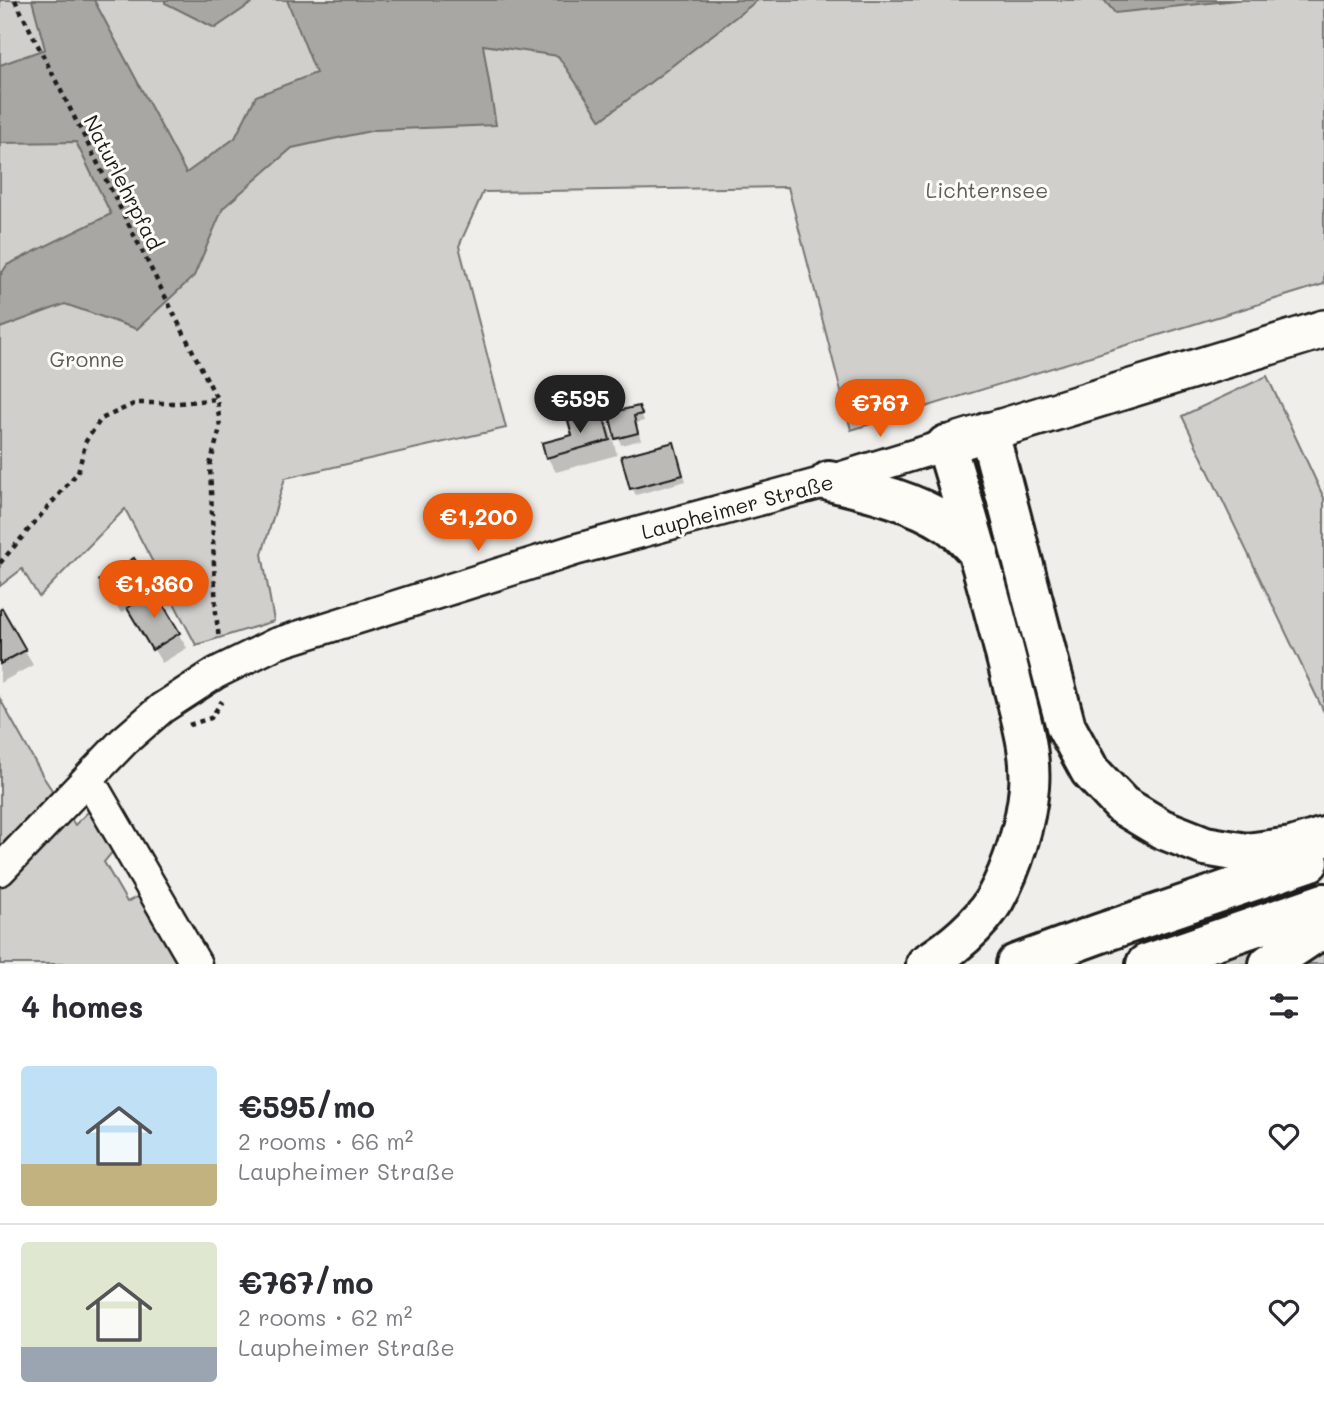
<!DOCTYPE html>
<html lang="en">
<head>
<meta charset="utf-8">
<style>
	:root { --surface:#fff; --page:#f7f7f7; --text:#2b2b33; --muted:#7c7c81; --line:#e1e1e2; --accent:#ea580c }
	body { margin:0; font-family:Mali,sans-serif; background:var(--page); color:var(--text); height:100vh; display:flex; flex-direction:column; font-size:26px; white-space:nowrap }
	* { box-sizing:border-box; margin:0 }
	p { font-size:23px; color:var(--muted) }
	.icon { flex:none; width:38px; height:38px; fill:none; stroke:currentColor; stroke-width:2; stroke-linecap:round; stroke-linejoin:round }
	.map { position:relative; height:964px; overflow:hidden }
	.panel { display:flex; flex-direction:column; background:var(--surface); flex:1 }
	.panel>* { flex:none }
	.price { position:absolute; translate:-50% -60px; padding:0 16px; border-radius:24px; background:var(--accent); color:#fff; font-size:23px; line-height:46px; filter:drop-shadow(0 2px 4px #0008) }
	.price::after { content:''; position:absolute; left:50%; top:42px; width:21px; height:16px; margin-left:-10px; background:inherit; clip-path:polygon(0 0,100% 0,50% 100%) }
	.price.selected { background:#222; color:#fff }
	ul { padding:0; list-style:none }
	li { display:flex; align-items:center; gap:21px; height:175px; padding:0 21px }
	li+li { border-top:2px solid var(--line) }
	li span { display:grid; place-items:center; flex:none; width:196px; height:140px; border-radius:7px; color:#555 }
	li>.icon { margin-inline-start:auto }
	span .icon { width:84px; height:84px; fill:#fffc; stroke-width:1 }
	li b { font-size:30px }
	h2 { display:flex; justify-content:space-between; align-items:center; height:84px; padding:0 21px; font-size:30px }
	.map>svg:first-child { display:block }
	.green { fill:#d0cfcc; stroke:#767674; stroke-width:2 }
	.water { fill:#a8a7a3; stroke:#706f6d; stroke-width:2 }
	.shadow { fill:#0003 }
	.building { fill:#bbbab6; stroke:#1c1c1c; stroke-width:2 }
	.lines { fill:none; stroke-linecap:round; stroke-linejoin:round }
	.minor-casing { stroke:#1c1c1c; stroke-width:35 }
	.major-casing { stroke:#1c1c1c; stroke-width:42 }
	.highway-casing { stroke:#1c1c1c; stroke-width:44 }
	.path { stroke:#1c1c1c; stroke-width:4.5; stroke-dasharray:5 5; stroke-linecap:butt }
	.minor { stroke:#fdfcf7; stroke-width:30 }
	.major { stroke:#fdfcf7; stroke-width:37 }
	.highway { stroke:#fdfcf7; stroke-width:38 }
	.labels { text-anchor:middle; dominant-baseline:central; stroke-width:6; stroke-linejoin:round; paint-order:stroke }
	.street-label { font-size:21px; fill:#1c1c1c; stroke:#fdfcf7 }
	.park-label { font-size:21px; fill:#5b5b5a; stroke:#fdfcf7 }
</style>
</head>
<body>
<div class="map">
<svg width="1324" height="964" viewBox="0 0 1324 964">
	<rect width="100%" height="100%" fill="#f0eeea"/>
	<filter id="ink" filterUnits="userSpaceOnUse"><feTurbulence type="fractalNoise" baseFrequency=".0143" numOctaves="2"/><feDisplacementMap in="SourceGraphic" scale="14" xChannelSelector="R" yChannelSelector="G"/><feConvolveMatrix kernelMatrix="1 2 1 2 8 2 1 2 1" color-interpolation-filters="sRGB"/></filter>
	<g filter="url(#ink)">
		<path class="green" d="M0,0H1324V284L851,430L788,187L483,192L459,246L506,428L285,478L262,554L274,621L196,645L125,509L39,597L22,569L0,586Z
			M1267,376L1324,498V712L1182,416Z
			M0,699L44,778L75,825L89,811L114,850L104,862L127,902L143,894L185,964H0Z
			M1324,940V964H1208L1243,952L1309,946Z"/>
		<path class="water" d="M32,0H94L186,173L235,138L256,96L316,73L287,0H758L601,120L558,56L483,45L496,125L375,130L292,148L223,208L194,276L137,329L65,304L0,328V276L7,265L111,214L76,142L0,143V65L45,49Z
			M165,0H256L215,28L165,3Z
			M1104,0H1237L1115,13Z"/>
		<path class="shadow" d="M639,408L644,421L636,423L641,440L621,445L611,415Z
			M602,413L610,428L617,455L556,472L547,457Z
			M674,444L686,481L636,495L632,488Z
			M144,578L187,648L162,663L129,608L121,613L110,595Z
			M2,611L33,665L0,683V612Z"/>
		<path class="building" d="M639,406L642,414L634,416L638,433L615,439L609,413Z
			M602,411L610,440L546,458L542,443L572,435L568,421Z
			M674,442L683,475L630,489L621,456Z
			M134,558L146,577L111,599L99,580Z
			M155,591L180,633L152,650L127,608Z
			M2,608L26,650L0,664V610Z"/>
		<g class="lines">
			<g class="minor-casing">
				<path id="minor" d="M89,780L196,964
					M0,870L124,741L162,708L216,673L275,644L578,549L829,481L946,445"/>
			</g>
			<g class="major-casing">
				<path id="major" d="M946,445L1324,329"/>
			</g>
			<g class="highway-casing">
				<path id="highway" d="M989,432L1066,727L1090,771L1122,805L1162,829L1205,846L1246,853L1292,847L1324,837
					M829,481C870,491 911,500 947,523C959,530 969,543 979,553
					M926,964C951,949 980,925 995,899C1013,867 1026,823 1029,787C1032,751 1020,716 1012,682C993,602 970,524 946,445
					M1016,964L1098,934L1309,862
					M1146,964L1324,903
					M1269,964L1314,934L1324,930"/>
			</g>
			<path class="path" d="M15,0L217,399L220,428L210,465L216,614L219,639
				M0,563L78,472L86,441L101,419L136,403H179L217,399
				M189,725L211,718L222,701"/>
			<use href="#minor" class="minor"/>
			<use href="#major" class="major"/>
			<use href="#highway" class="highway"/>
		</g>
	</g>
	<g class="labels">
		<g class="street-label">
			<text transform="translate(124 182) rotate(63)">Naturlehrpfad</text>
			<text transform="translate(737 506) rotate(-15)">Laupheimer Straße</text>
		</g>
		<g class="park-label">
			<text x="987" y="189">Lichternsee</text>
			<text x="87" y="358">Gronne</text>
		</g>
	</g>
</svg>
<b class="price selected" style="left:580px;top:435px">€595</b>
<b class="price" style="left:880px;top:439px">€767</b>
<b class="price" style="left:478px;top:553px">€1,200</b>
<b class="price" style="left:154px;top:620px">€1,360</b>
</div>
<section class="panel">
<h2>4 homes<svg class="icon" aria-label="filters" viewBox="0 0 24 24"><path d="M4 7h16M4 17h16"/><circle cx="9" cy="7" r="2"/><circle cx="15" cy="17" r="2"/></svg></h2>
<ul>
<li><span style="background:linear-gradient(#bfe0f5 70%,#c2b280 0)"><svg class="icon" aria-label="home" viewBox="0 0 24 24"><path d="M3 11l9-7 9 7M6 9v11h12V9"/></svg></span><div><b>€595/mo</b><p>2 rooms · 66 m²</p><p>Laupheimer Straße</p></div><svg class="icon" aria-label="heart" viewBox="0 0 24 24"><path d="M12 20l-8-8c-3-5 5-10 8-4 3-6 11-1 8 4z"/></svg></li>
<li><span style="background:linear-gradient(#dfe7d0 75%,#9aa5b1 0)"><svg class="icon" aria-label="home" viewBox="0 0 24 24"><path d="M3 11l9-7 9 7M6 9v11h12V9"/></svg></span><div><b>€767/mo</b><p>2 rooms · 62 m²</p><p>Laupheimer Straße</p></div><svg class="icon" aria-label="heart" viewBox="0 0 24 24"><path d="M12 20l-8-8c-3-5 5-10 8-4 3-6 11-1 8 4z"/></svg></li>
</ul>
</section>
</body>
</html>
